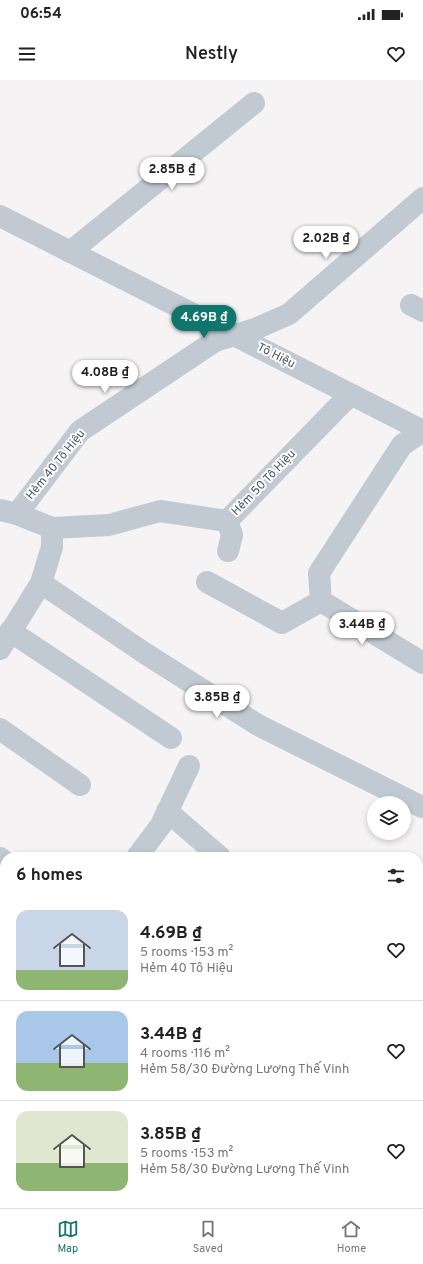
<!DOCTYPE html>
<html lang="en">
<head>
<meta charset="utf-8">
<style>
	:root { --surface:#fff; --page:#f6f6f6; --text:#222; --muted:#767676; --line:#e0e0e0; --accent:#0f766e }
	body { margin:0; font-family:Overpass,sans-serif; background:var(--page); color:var(--text); height:100vh; display:flex; flex-direction:column; font-size:15px; white-space:nowrap }
	* { box-sizing:border-box; margin:0 }
	p { font-size:13px; color:var(--muted) }
	.icon { flex:none; width:22px; height:22px; fill:none; stroke:currentColor; stroke-width:2; stroke-linecap:round; stroke-linejoin:round }
	.map { position:relative; flex:1; overflow:hidden }
	.side { position:absolute; left:0px; top:772px; width:423px; height:356px; display:flex; flex-direction:column; background:var(--surface); border-radius:16px 16px 0 0; box-shadow:0 2px 6px #0003 }
	.side>* { flex:none }
	.tools { position:absolute; left:367px; top:716px; display:grid; gap:8px }
	.tools a { display:grid; place-items:center; width:44px; height:44px; border-radius:50%; background:var(--surface); box-shadow:0 2px 6px #0003; font-size:20px }
	.price { position:absolute; translate:-50% -34px; padding:0 9px; border-radius:14px; background:#fff; color:#222; font-size:13px; line-height:26px; filter:drop-shadow(0 1px 2px #0008) }
	.price::after { content:''; position:absolute; left:50%; top:24px; width:12px; height:9px; margin-left:-6px; background:inherit; clip-path:polygon(0 0,100% 0,50% 100%) }
	.price.selected { background:var(--accent); color:#fff }
	ul { padding:0; list-style:none }
	li { display:flex; align-items:center; gap:12px; height:100px; padding:0 16px }
	li+li { border-top:1px solid var(--line) }
	li span { display:grid; place-items:center; flex:none; width:112px; height:80px; border-radius:12px; color:#555 }
	li>.icon { margin-inline-start:auto }
	span .icon { width:48px; height:48px; fill:#fffc; stroke-width:1 }
	li b { font-size:17px }
	h2 { display:flex; justify-content:space-between; align-items:center; height:48px; padding:0 16px; font-size:17px }
	.status { display:flex; justify-content:space-between; align-items:center; height:28px; padding:0 20px; background:var(--surface); direction:ltr }
	.status svg { height:11px; fill:currentColor }
	header { display:flex; justify-content:space-between; align-items:center; height:52px; padding:0 16px; background:var(--surface); font-size:18px; font-weight:600 }
	.dock { display:flex; justify-content:space-around; align-items:center; height:56px; border-top:1px solid var(--line); background:var(--surface); font-size:11px; color:var(--muted) }
	.dock a { display:grid; justify-items:center; gap:2px }
	.dock .selected { color:var(--accent) }
	.map>svg:first-child { display:block }
	.lines { fill:none; stroke-linecap:round; stroke-linejoin:round }
	.minor { stroke:#c1cad2; stroke-width:22 }
	.labels { text-anchor:middle; dominant-baseline:central; stroke-width:4; stroke-linejoin:round; paint-order:stroke }
	.street-label { font-size:12px; fill:#4a5661; stroke:#fff }
</style>
</head>
<body>
<div class="status"><b>06:54</b><svg viewBox="0 0 49 12"><path d="M0 12V9h3v3zM5 12V6h3v6zM10 12V3h3v9zM15 12V0h3v12zM26 1h20v11H26zM47 4h2v5h-2z"/></svg></div>
<header><svg class="icon" aria-label="menu" viewBox="0 0 24 24"><path d="M4 6h16M4 12h16M4 18h16"/></svg>Nestly<svg class="icon" aria-label="heart" viewBox="0 0 24 24"><path d="M12 20l-8-8c-3-5 5-10 8-4 3-6 11-1 8 4z"/></svg></header>
<div class="map">
<svg width="423" height="1128" viewBox="0 0 423 1128">
	<rect width="100%" height="100%" fill="#f5f3f3"/>
	<g class="lines">
		<path class="minor" d="M0,136L423,351
			M70,172L254,23
			M411,225L423,231
			M0,430L17,434L80,351L215,261L255,249L289,234L423,118
			M17,434L52,448L109,445L160,431L227,441L340,325L351,315
			M227,441L232,455L228,471
			M207,502L282,543L321,521
			M41,503L146,574L258,645L422,727
			M321,521L319,493L402,365L423,351
			M321,521L423,583
			M10,551L171,658
			M0,569L41,503L52,467V448
			M0,649L80,705
			M167,731L220,777
			M137,777L161,745L189,686
			M0,778L5,782
			M0,805L5,801
			M0,1001L5,1005
			M418,1027L423,1031
			M418,1076L423,1068
			M0,1105L5,1109
			M22,1123L29,1128
			M240,1123L247,1128
			M414,1123L422,1128
			M137,1128L141,1123"/>
	</g>
	<g class="labels">
		<g class="street-label">
			<text transform="translate(276 276) rotate(27)">Tô Hiệu</text>
			<text transform="translate(56 385) rotate(-51)">Hẻm 40 Tô Hiệu</text>
			<text transform="translate(264 403) rotate(-46)">Hẻm 50 Tô Hiệu</text>
		</g>
	</g>
</svg>
<div class="tools">
<a><svg class="icon" aria-label="layers" viewBox="0 0 24 24"><path d="M12 4l9 5-9 5-9-5zM3 14l9 5 9-5"/></svg></a>
</div>
<b class="price" style="left:172px;top:111px">2.85B ₫</b>
<b class="price" style="left:326px;top:180px">2.02B ₫</b>
<b class="price selected" style="left:204px;top:259px">4.69B ₫</b>
<b class="price" style="left:105px;top:314px">4.08B ₫</b>
<b class="price" style="left:362px;top:566px">3.44B ₫</b>
<b class="price" style="left:217px;top:639px">3.85B ₫</b>
<section class="side">
<h2>6 homes<svg class="icon" aria-label="filters" viewBox="0 0 24 24"><path d="M4 7h16M4 17h16"/><circle cx="9" cy="7" r="2"/><circle cx="15" cy="17" r="2"/></svg></h2>
<ul>
<li><span style="background:linear-gradient(#c9d6e8 75%,#8fb573 0)"><svg class="icon" aria-label="home" viewBox="0 0 24 24"><path d="M3 11l9-7 9 7M6 9v11h12V9"/></svg></span><div><b>4.69B ₫</b><p>5 rooms · 153 m²</p><p>Hẻm 40 Tô Hiệu</p></div><svg class="icon" aria-label="heart" viewBox="0 0 24 24"><path d="M12 20l-8-8c-3-5 5-10 8-4 3-6 11-1 8 4z"/></svg></li>
<li><span style="background:linear-gradient(#a9c7e8 65%,#8fb573 0)"><svg class="icon" aria-label="home" viewBox="0 0 24 24"><path d="M3 11l9-7 9 7M6 9v11h12V9"/></svg></span><div><b>3.44B ₫</b><p>4 rooms · 116 m²</p><p>Hẻm 58/30 Đường Lương Thế Vinh</p></div><svg class="icon" aria-label="heart" viewBox="0 0 24 24"><path d="M12 20l-8-8c-3-5 5-10 8-4 3-6 11-1 8 4z"/></svg></li>
<li><span style="background:linear-gradient(#dfe7d0 65%,#8fb573 0)"><svg class="icon" aria-label="home" viewBox="0 0 24 24"><path d="M3 11l9-7 9 7M6 9v11h12V9"/></svg></span><div><b>3.85B ₫</b><p>5 rooms · 153 m²</p><p>Hẻm 58/30 Đường Lương Thế Vinh</p></div><svg class="icon" aria-label="heart" viewBox="0 0 24 24"><path d="M12 20l-8-8c-3-5 5-10 8-4 3-6 11-1 8 4z"/></svg></li>
</ul>
</section>
</div>
<nav class="dock">
<a class="selected"><svg class="icon" aria-label="map" viewBox="0 0 24 24"><path d="M3 6l6-2 6 2 6-2v14l-6 2-6-2-6 2zM9 4v14M15 6v14"/></svg>Map</a>
<a><svg class="icon" aria-label="saved" viewBox="0 0 24 24"><path d="M7 4h10v16l-5-4-5 4z"/></svg>Saved</a>
<a><svg class="icon" aria-label="home" viewBox="0 0 24 24"><path d="M3 11l9-7 9 7M6 9v11h12V9"/></svg>Home</a>
</nav>
</body>
</html>
